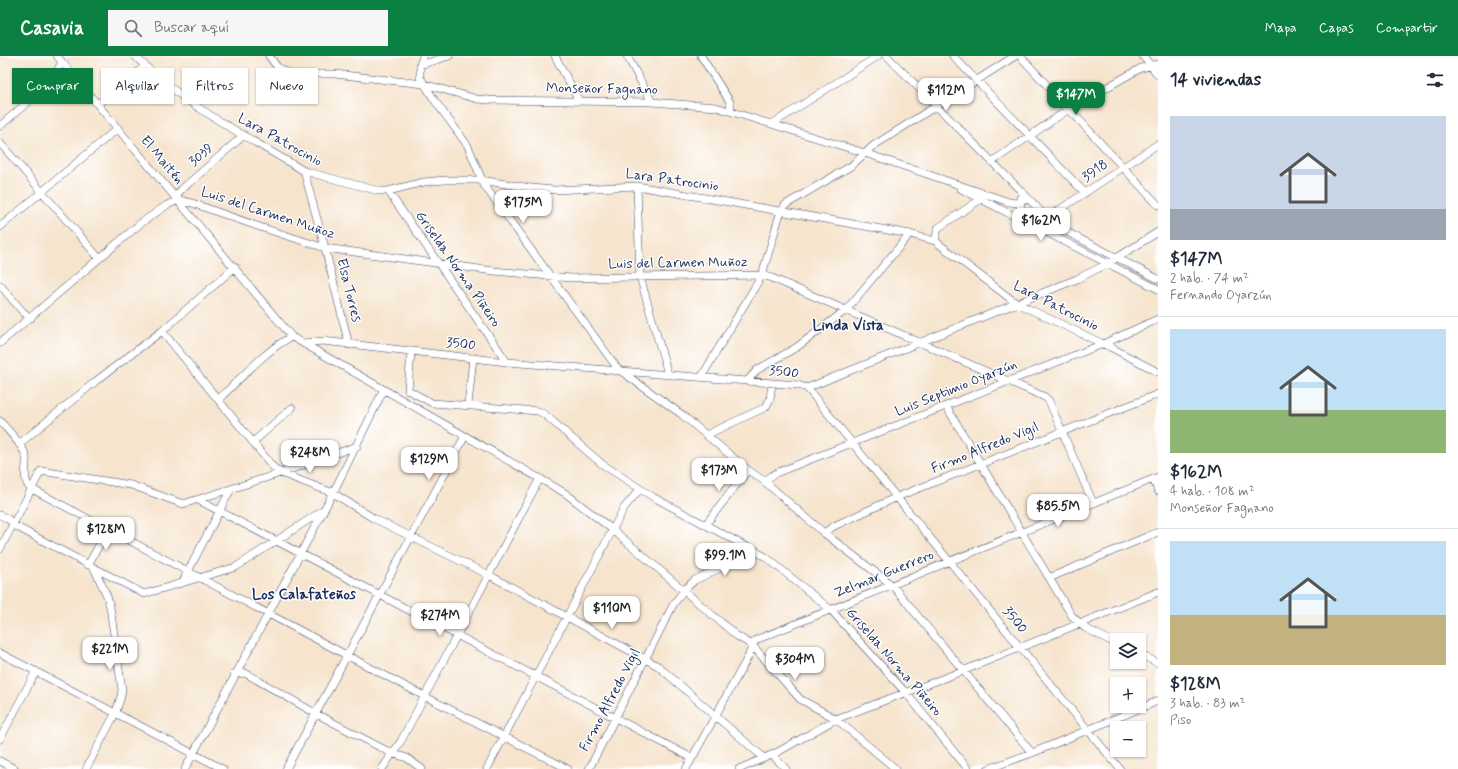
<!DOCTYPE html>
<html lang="es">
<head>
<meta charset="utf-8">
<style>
	:root { --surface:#fff; --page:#f6f6f7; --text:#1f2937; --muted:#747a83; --line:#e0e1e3; --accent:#0b8043 }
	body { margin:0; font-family:Mynerve,sans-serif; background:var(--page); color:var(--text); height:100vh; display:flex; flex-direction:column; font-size:15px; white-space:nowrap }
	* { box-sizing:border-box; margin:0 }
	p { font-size:13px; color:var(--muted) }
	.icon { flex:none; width:22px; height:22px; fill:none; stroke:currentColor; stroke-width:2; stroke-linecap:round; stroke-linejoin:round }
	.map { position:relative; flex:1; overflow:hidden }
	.details { display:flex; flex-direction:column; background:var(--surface); width:300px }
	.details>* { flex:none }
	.banner { position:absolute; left:12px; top:12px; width:380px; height:36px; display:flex; gap:8px }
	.fabs { position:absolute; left:1110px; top:577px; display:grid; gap:8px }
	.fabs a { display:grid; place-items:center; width:36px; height:36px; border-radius:0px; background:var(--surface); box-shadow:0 1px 3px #0004; font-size:20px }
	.price { position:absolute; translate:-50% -34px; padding:0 9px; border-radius:8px; background:#fff; color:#222; font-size:13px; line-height:26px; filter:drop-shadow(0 1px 2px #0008) }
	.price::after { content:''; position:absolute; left:50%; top:24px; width:12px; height:9px; margin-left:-6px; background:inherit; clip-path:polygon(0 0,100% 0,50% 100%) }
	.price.on { background:var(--accent); color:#fff }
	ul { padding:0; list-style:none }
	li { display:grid; align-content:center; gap:8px; height:212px; padding:0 12px }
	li+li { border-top:1px solid var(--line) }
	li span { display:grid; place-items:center; height:124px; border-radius:0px; color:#555 }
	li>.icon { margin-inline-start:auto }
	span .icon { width:72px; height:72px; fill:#fffc; stroke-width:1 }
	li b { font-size:17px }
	h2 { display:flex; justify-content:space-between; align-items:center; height:48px; padding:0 12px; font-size:17px }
	.pill { padding:0 14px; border-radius:0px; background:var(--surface); box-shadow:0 1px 3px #0004; font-size:14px; line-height:36px }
	.pill.on { background:var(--accent); color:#fff }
	header { display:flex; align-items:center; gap:24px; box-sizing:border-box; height:56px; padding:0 20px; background:var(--accent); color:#fff }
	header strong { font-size:19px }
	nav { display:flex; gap:22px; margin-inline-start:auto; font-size:14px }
	.search { width:280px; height:36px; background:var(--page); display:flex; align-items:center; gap:10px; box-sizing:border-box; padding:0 14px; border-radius:0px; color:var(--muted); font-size:15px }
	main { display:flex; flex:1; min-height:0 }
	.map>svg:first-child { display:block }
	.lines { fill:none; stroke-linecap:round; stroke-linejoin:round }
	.minor-casing { stroke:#3c4a6f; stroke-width:8 }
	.minor { stroke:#fff; stroke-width:7 }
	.labels { text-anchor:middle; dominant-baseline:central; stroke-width:3; stroke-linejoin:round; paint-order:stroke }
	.street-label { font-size:14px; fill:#1b2f5e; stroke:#fff }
	.neighbourhood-label { font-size:15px; font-weight:bold; fill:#1b2f5e; stroke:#fff }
</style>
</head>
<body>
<header>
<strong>Casavia</strong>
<div class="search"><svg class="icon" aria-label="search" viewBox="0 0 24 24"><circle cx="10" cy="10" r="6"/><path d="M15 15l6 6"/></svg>Buscar aquí</div>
<nav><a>Mapa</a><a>Capas</a><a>Compartir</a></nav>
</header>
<main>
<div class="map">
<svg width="1158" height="713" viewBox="0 0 1158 713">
	<rect width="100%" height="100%" fill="#fff"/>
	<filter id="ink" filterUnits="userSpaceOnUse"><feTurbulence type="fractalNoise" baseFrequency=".025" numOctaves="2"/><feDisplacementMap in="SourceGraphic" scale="8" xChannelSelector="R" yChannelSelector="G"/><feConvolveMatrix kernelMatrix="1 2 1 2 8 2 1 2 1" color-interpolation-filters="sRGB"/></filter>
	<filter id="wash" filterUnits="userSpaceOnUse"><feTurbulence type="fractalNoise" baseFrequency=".012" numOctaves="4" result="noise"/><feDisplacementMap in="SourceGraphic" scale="16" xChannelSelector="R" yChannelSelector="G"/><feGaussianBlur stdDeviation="0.9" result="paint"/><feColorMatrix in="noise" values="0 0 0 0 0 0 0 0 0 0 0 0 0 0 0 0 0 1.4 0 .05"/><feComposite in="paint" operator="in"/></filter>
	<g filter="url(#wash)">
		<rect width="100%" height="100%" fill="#f6e4cd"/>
	</g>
	<g filter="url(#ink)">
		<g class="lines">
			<g class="minor-casing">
				<path id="minor" d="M57,0L292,281L565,437L613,474L737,580L752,589L800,643L836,663L896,713
					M135,0C183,49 246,80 304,115L379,135H388L424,126L445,124H481L531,132L554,134L637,130L910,178L935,185L1016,247L1110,291L1158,316
					M269,0L278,12L291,18H335L424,28L477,43L489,44L652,46L716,51L865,97L1009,146L1016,147L1025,143L1030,144L1047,162L1065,175L1158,223
					M423,0L420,9V21L435,45L468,90L484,129L618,313L681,358L748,414L764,425L824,477L892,529L1032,697
					M555,0L579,45
					M627,0L652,46
					M701,0L730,46L731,55
					M887,0L1030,144
					M953,0L1085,137
					M1020,0L1158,149
					M1143,0L1158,19
					M420,9L449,0
					M50,27L75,21
					M98,48L145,10
					M772,68L878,0
					M0,70L50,27L62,6
					M0,87L99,202
					M993,105L1069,53L1141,12L1158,8
					M304,115L325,192L349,289
					M637,130L640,221L668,318
					M961,133L1158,233
					M388,135L507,306
					M175,141L182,133L244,79
					M1020,142L1021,159L1024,165
					M1047,162L1158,88
					M0,171L118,72
					M935,185L938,172L981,143
					M0,229L23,256L31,262
					M162,275L273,411L281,417L333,437L373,462L489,519L647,604L658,610L764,702
					M0,287L141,167L167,149L179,144L192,147L260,171L325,192L494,215L571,222L762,219L772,222L1045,341L1049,345L1093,447
					M303,287L323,285L507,306L798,329L807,332L1120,713
					M411,296L408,334L432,347L538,355L544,358L602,408L653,441L766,501L831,554L906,637L968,713
					M702,320L762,219L779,161L785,149L851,110L873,90L1015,0
					M748,324L757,314L797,291L846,254L910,178
					M807,332L1077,223L1107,208L1158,176
					M219,343C236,327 271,289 292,281
					M468,349L473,302
					M946,350L1072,560L1085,572L1117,588
					M0,365C8,375 23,388 26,401C27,410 22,424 30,432L424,640L568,713
					M706,379L766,351L770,343L772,327
					M253,386L292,352
					M19,388L96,325L162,275L235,211
					M1153,423L1158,435
					M764,425L776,417L1103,288L1158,263
					M198,444L692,702
					M0,459L8,463L17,471L144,538L236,511L322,455
					M706,468L748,414
					M824,477L834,470L897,441L1158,338
					M0,493L41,415L131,429L183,448L281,417L357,390
					M88,509L108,473
					M1049,522L1158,476
					M182,527L231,433
					M0,597L223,713
					M1139,598L1158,607
					M234,618L245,617L315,657L391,697L407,702L422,713
					M0,683L36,615
					M772,699L786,713
					M0,705L15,713
					M86,713L116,656L121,640L122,634L110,551L107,540L94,512
					M185,713L333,437L383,335
					M286,713L465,380
					M382,713L401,685L540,422
					M487,713L624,452L640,433
					M589,713L673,549L684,534L695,524L756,495
					M686,713L748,601L754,586L758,583L1158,421
					M739,713L776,697L836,663L960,616L1158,536
					M988,713L1032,697L1158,645"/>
			</g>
			<use href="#minor" class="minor"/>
		</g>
	</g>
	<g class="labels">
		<g class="street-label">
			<text transform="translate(602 33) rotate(1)">Monseñor Fagnano</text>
			<text transform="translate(280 84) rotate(29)">Lara Patrocinio</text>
			<text transform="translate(201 99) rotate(-41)">3039</text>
			<text transform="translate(162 104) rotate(50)">El Maitén</text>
			<text transform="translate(1095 115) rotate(-35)">3918</text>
			<text transform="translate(672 124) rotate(8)">Lara Patrocinio</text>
			<text transform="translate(268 157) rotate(18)">Luis del Carmen Muñoz</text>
			<text transform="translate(678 207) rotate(-1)">Luis del Carmen Muñoz</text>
			<text transform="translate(458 213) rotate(55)">Griselda Norma Piñeiro</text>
			<text transform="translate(349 234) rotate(76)">Elsa Torres</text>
			<text transform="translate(1056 250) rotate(27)">Lara Patrocinio</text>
			<text transform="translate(461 288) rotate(6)">3500</text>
			<text transform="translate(784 316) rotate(7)">3500</text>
			<text transform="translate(956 332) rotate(-22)">Luis Septimio Oyarzún</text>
			<text transform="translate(985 392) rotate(-22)">Firmo Alfredo Vigil</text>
			<text transform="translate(884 518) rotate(-22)">Zelmar Guerrero</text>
			<text transform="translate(1015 564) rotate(50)">3500</text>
			<text transform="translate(894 606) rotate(49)">Griselda Norma Piñeiro</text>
			<text transform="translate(610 644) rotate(-62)">Firmo Alfredo Vigil</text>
		</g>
		<g class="neighbourhood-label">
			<text x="848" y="270">Linda Vista</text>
			<text x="304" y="539">Los Calafateños</text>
		</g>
	</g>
</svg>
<div class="fabs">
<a><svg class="icon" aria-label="layers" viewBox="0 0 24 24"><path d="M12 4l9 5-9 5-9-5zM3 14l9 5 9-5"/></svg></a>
<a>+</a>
<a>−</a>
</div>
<b class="price" style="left:946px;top:56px">$112M</b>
<b class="price on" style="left:1076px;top:60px">$147M</b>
<b class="price" style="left:523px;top:168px">$175M</b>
<b class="price" style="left:1041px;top:186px">$162M</b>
<b class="price" style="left:310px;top:418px">$248M</b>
<b class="price" style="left:429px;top:425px">$129M</b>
<b class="price" style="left:719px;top:436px">$173M</b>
<b class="price" style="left:1058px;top:472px">$85.5M</b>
<b class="price" style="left:106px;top:495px">$128M</b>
<b class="price" style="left:725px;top:521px">$99.1M</b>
<b class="price" style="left:612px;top:574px">$110M</b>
<b class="price" style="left:440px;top:581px">$274M</b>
<b class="price" style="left:110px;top:615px">$221M</b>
<b class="price" style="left:795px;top:625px">$304M</b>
<div class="banner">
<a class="pill on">Comprar</a>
<a class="pill">Alquilar</a>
<a class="pill">Filtros</a>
<a class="pill">Nuevo</a>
</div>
</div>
<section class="details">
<h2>14 viviendas<svg class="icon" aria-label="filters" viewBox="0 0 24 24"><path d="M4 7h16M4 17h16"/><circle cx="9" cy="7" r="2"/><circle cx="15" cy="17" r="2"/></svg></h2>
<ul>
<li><span style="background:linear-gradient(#c9d6e8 75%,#9aa5b1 0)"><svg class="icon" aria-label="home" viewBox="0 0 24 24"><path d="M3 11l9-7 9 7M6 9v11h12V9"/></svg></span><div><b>$147M</b><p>2 hab. · 74 m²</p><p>Fernando Oyarzún</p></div></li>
<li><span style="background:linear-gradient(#bfe0f5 65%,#8fb573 0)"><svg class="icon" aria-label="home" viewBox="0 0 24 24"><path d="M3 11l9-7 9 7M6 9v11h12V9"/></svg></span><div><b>$162M</b><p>4 hab. · 108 m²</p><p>Monseñor Fagnano</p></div></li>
<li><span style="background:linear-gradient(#bfe0f5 60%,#c2b280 0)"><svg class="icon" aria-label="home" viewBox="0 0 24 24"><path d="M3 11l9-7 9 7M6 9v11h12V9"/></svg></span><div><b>$128M</b><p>3 hab. · 83 m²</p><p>Piso</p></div></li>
</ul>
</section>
</main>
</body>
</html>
